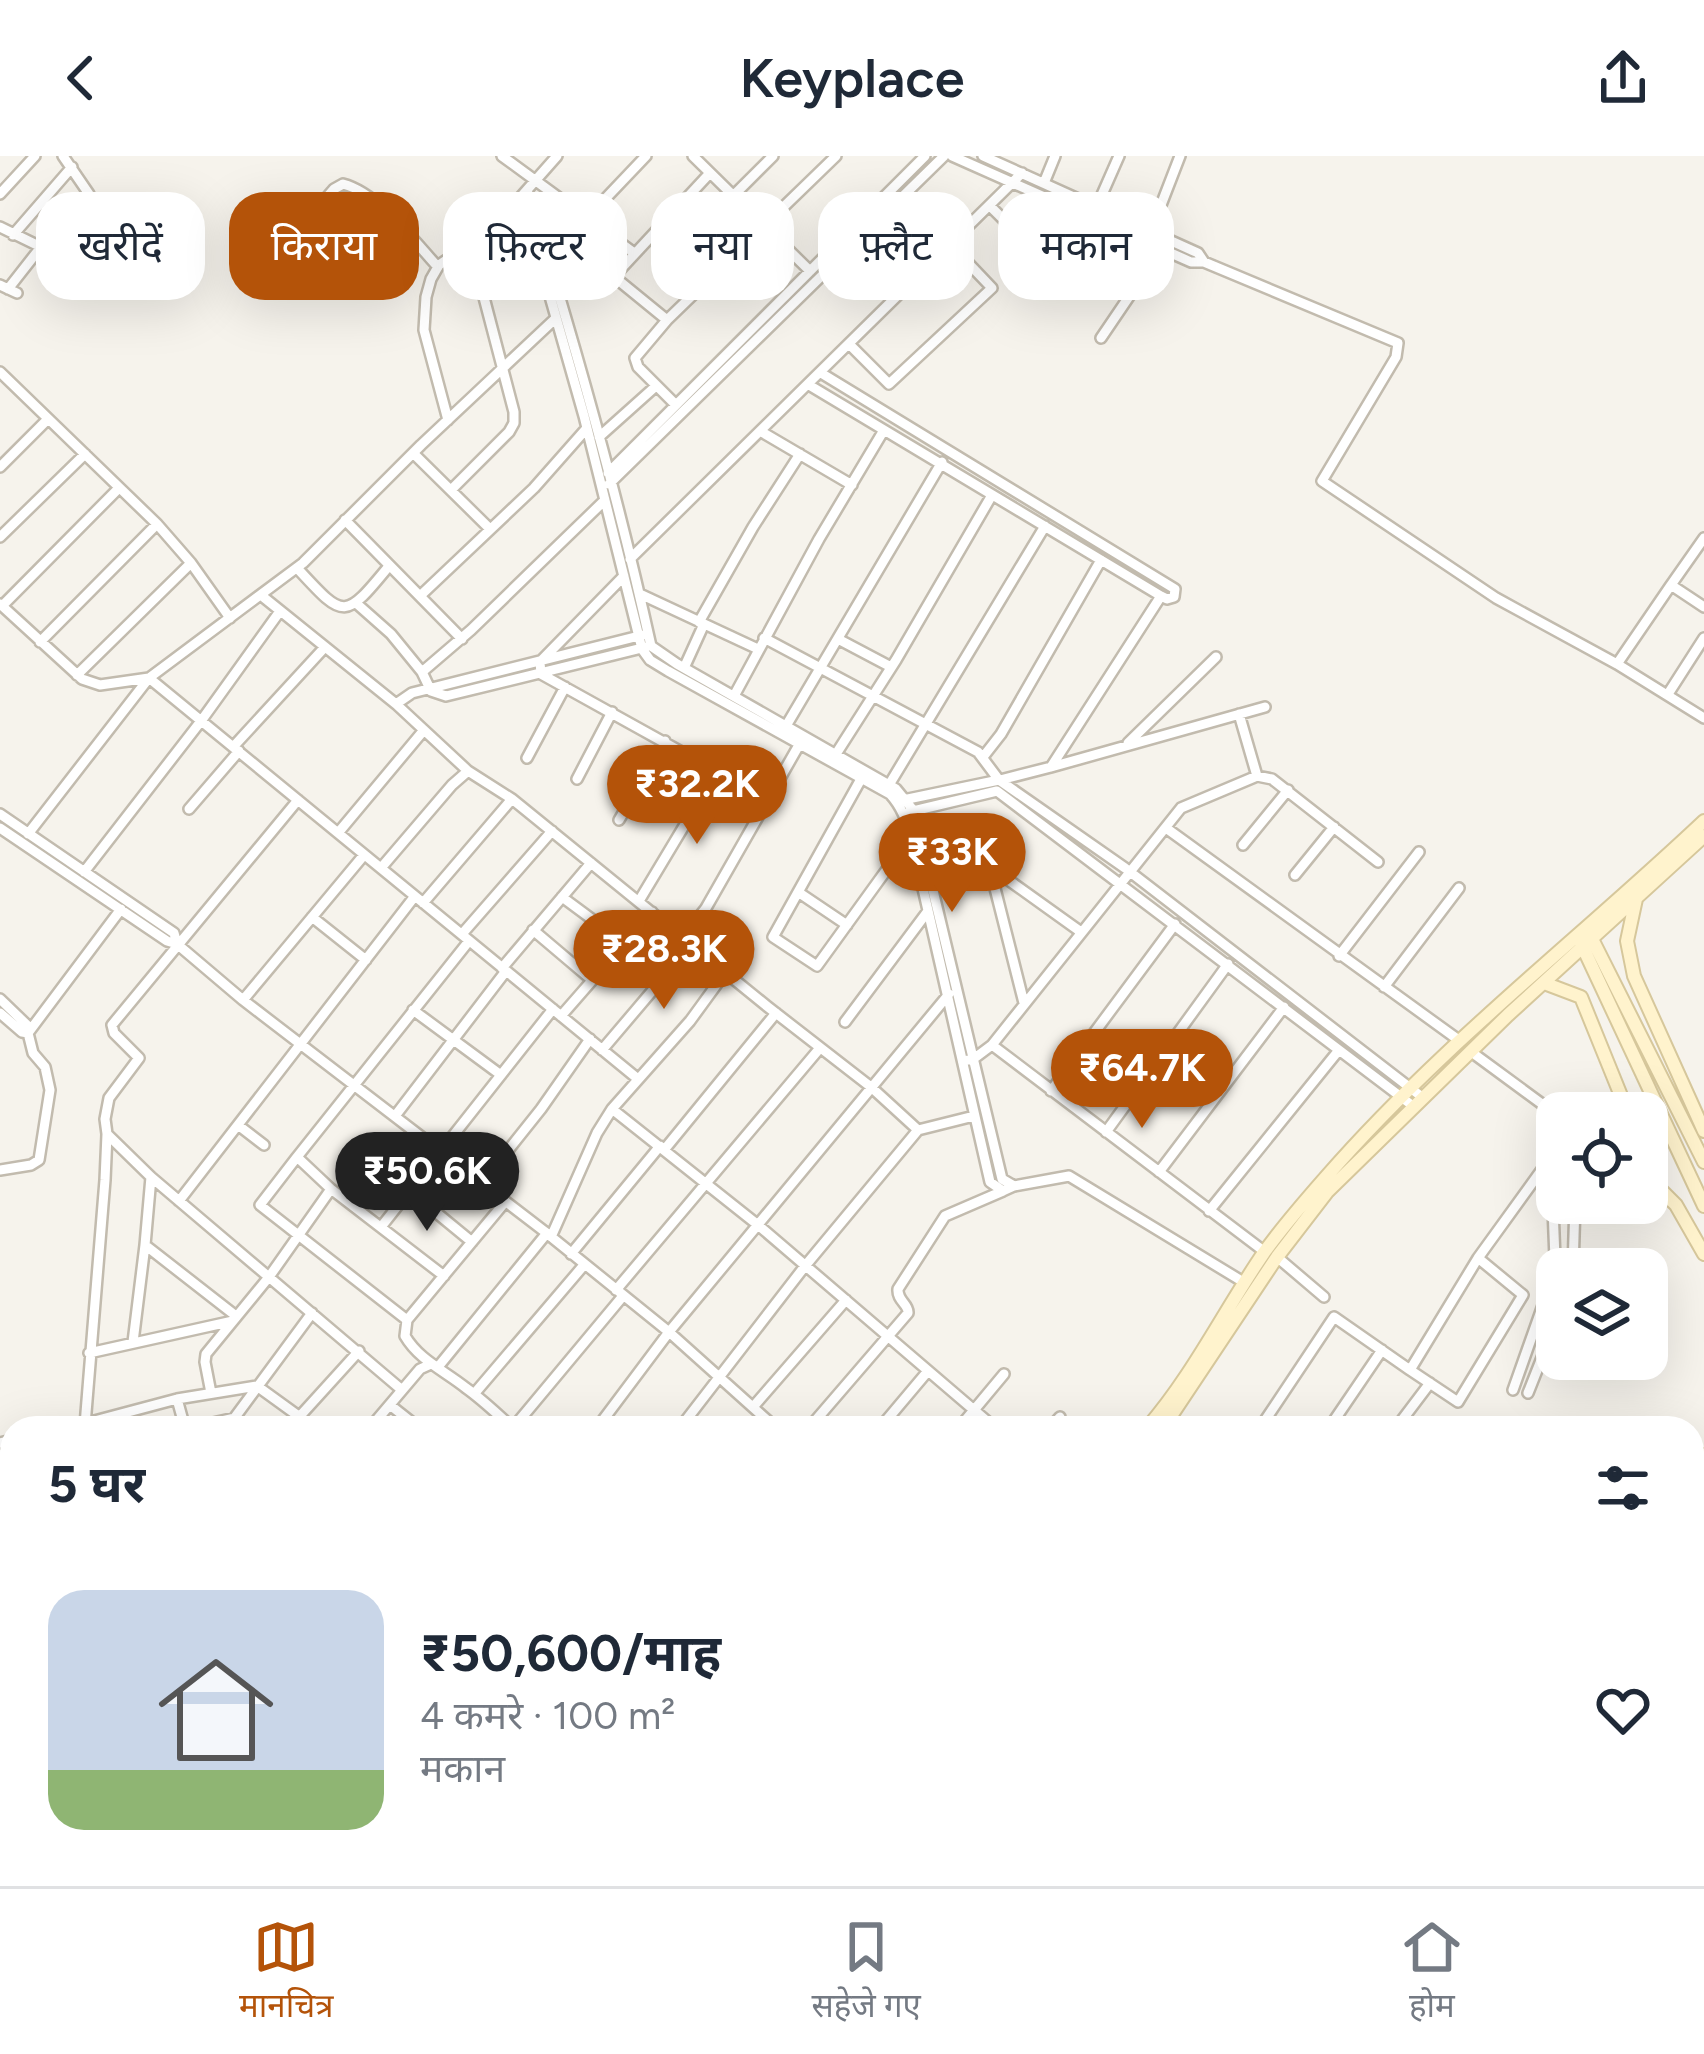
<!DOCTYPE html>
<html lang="hi">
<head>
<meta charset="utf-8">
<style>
	:root { --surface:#fff; --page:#f2f2f3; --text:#1f2937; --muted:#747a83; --line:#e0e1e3; --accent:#b45309 }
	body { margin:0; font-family:Figtree,"Noto Sans Devanagari",sans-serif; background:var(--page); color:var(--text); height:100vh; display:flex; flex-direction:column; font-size:45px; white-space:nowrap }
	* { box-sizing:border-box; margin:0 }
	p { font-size:39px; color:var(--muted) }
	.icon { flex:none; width:66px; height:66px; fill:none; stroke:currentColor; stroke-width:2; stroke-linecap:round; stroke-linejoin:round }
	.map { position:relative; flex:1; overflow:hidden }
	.details { position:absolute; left:0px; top:1260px; width:1704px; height:471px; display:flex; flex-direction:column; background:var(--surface); border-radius:36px 36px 0 0; box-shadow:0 12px 48px #0002 }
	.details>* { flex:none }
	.banner { position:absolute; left:36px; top:36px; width:1632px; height:108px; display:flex; gap:24px }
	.tools { position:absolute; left:1536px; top:936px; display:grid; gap:24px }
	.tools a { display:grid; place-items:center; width:132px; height:132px; border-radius:24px; background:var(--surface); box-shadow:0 12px 48px #0002; font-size:60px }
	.price { position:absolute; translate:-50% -102px; padding:0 27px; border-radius:42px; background:var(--accent); color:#fff; font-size:39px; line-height:78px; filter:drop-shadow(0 3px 6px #0008) }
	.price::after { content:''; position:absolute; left:50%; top:72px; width:36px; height:27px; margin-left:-18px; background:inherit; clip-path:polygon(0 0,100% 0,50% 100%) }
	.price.on { background:#222; color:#fff }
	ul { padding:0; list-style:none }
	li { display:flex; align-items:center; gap:36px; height:300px; padding:0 48px }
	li+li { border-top:3px solid var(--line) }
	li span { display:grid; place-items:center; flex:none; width:336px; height:240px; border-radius:36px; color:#555 }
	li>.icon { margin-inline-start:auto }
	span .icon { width:144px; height:144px; fill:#fffc; stroke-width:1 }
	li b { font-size:51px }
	h2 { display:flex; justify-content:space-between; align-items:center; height:144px; padding:0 48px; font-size:51px }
	.tag { padding:0 42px; border-radius:36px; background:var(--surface); box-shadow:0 12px 48px #0002; font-size:42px; line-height:108px }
	.tag.on { background:var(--accent); color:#fff }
	header { display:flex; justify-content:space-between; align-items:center; height:156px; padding:0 48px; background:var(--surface); font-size:54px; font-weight:600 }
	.menu { display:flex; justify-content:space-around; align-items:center; height:168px; border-top:3px solid var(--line); background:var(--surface); font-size:33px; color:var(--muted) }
	.menu a { display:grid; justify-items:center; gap:6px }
	.menu .on { color:var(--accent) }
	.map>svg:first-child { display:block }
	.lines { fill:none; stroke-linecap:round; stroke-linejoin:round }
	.street-casing { stroke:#c2bbae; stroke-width:14 }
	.secondary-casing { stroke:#d6c79b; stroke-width:16 }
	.street { stroke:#fff; stroke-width:9 }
	.secondary { stroke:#fff3cd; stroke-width:12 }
</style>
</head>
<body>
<header><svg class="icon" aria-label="back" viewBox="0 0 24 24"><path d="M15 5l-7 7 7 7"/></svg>Keyplace<svg class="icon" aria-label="share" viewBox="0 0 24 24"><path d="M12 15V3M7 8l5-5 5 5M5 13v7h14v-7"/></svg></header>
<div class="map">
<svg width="1704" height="1730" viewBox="0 0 1704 1730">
	<rect width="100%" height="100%" fill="#f6f3ec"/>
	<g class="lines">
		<g class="street-casing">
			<path id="street" d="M502,0L634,97
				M693,0L810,115
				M952,0L1191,106H1204L1398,187L1396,201L1322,325L1496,442L1617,508L1704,562
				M983,0L1198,97L1204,106
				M1044,27L1055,0
				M527,34C574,184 617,336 651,490L677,508L896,633L914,655L1002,1023L1014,1030
				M0,38L35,0
				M733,40L773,0
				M519,43L534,84L584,260L642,493L650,504L668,515L890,638C902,651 906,664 911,680L990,1026L1003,1035L1014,1030L1069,1020L1245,1127
				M321,48L334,33L343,28C378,37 414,85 438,111
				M990,50L1042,102
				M1097,50L1119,0
				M587,62L646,0
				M0,71L41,91
				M1151,75L1180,0
				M13,79L72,11
				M556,125C579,118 595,111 618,121
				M0,129L17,137
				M8,133L41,91L89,43V38L63,0
				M667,164L836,0
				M1101,182L1162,92
				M850,189L889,228L992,132L951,89
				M0,216L157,368L191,407L230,462
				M809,229L1161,440L1167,443L1174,441L1175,433L821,217
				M676,249L638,211L635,202L667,164L618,124V116L709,18
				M448,264L424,174L426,141L431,123L439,109L470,88L519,43L557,0
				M760,275L852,329
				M599,281L656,230
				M413,297L490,373
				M0,311L47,264
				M608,317L925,0
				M609,328L944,0
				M451,334L509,276L514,267V256L470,88
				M345,364L462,483
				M0,381L85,298
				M630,403L1022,17
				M297,412C344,463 344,465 389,410
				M624,420L540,506L541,518L768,644
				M1671,429L1704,382
				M640,438L758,493
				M262,440L396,548L468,615L512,643L768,851L871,931L918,974L805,1110L680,1272
				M420,440L534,332L587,272
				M356,447L391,478L422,516
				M0,448L82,523L100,529L149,522L303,407L421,289L556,162
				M2,450L119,332
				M699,466L753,371L800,298
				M764,482L978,596L999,624
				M838,483L891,511
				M40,486L157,368
				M1617,508L1671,429L1704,451
				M684,512L704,468
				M77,519L191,407
				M431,535L422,516L471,474L605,344
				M431,535L446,540L646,491
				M1668,538L1704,482
				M734,540L819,383L884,274
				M396,548L412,537L643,479
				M1239,558L1257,620
				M786,570L942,306
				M1128,587L1216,501
				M233,591L325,491
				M836,598L896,504L992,339
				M983,601L1001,578L1101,404
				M527,602L565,531
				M1051,611L1265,551
				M577,623L612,556
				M861,623L773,781L817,810L911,680
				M1000,624L1051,611L1161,440
				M889,629L1045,370
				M903,644L999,624L1125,712L1422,941
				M189,653L239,595
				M909,656L997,635L1413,950
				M0,658L174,777L177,788
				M619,664L665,585
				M0,672L167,785L177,788L243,844L544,1075L669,1176L776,1272
				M1166,672L1460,885
				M980,673L1024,847
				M338,677L424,574
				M28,678L149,522L638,923
				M1243,689L1288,634
				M381,712L452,629L468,615
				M993,713L1081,776
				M84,716L201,565L280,455
				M1295,719L1334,671
				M798,736L847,769
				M562,741L624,787
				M639,745L717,615
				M423,747L512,643
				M312,761L366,804
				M533,774L592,824
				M462,778L552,675
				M683,781L706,752L799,589
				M1339,800L1419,696
				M502,812L591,707
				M1384,831L1459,732
				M0,843L28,870V877L22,876L0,857
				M243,844L364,699
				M413,854L501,919
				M561,860L652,756
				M845,866L928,755
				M992,889L1265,1096
				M602,894L692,788
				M1470,895L1557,959
				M968,904H972L992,889L1181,652L1257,620L1272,623L1378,706
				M1051,935L1175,768
				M612,953L758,1069L995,1272
				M395,960L506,815
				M238,969L264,989
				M918,974L974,960
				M1106,976L1228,808
				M107,978L151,1021L402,1234
				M664,994L776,857
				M297,1001L260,1049L407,1164
				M0,1014L31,1009L39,1004L50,934L45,911L33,897L28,877L121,753
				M1159,1016L1284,851
				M151,1021L145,1089L236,1160
				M482,1027L541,953L590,883
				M410,1035L472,1086
				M179,1045L415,740
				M505,1046L407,1164L405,1180C419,1204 445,1215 466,1232C483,1244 497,1258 513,1272
				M1209,1055L1339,894
				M381,1071L553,853
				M551,1081L597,977L612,953L690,865L725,817
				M571,1098L660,990
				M1277,1101L1324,1141
				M1573,1113L1575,1047
				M444,1120L331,1033L297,1001L469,785
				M616,1134L820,892
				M133,1186L145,1089
				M89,1197L233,1165
				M438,1211L547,1077
				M1410,1214L1458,1246L1523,1139L1478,1102
				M1513,1234L1548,1135L1555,1103L1551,1001
				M211,1237L205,1206L206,1198L269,1121L331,1033
				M1528,1237L1557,1164
				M474,1238L584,1109
				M177,1243L185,1272
				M390,1249L419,1272
				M753,1251L846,1144
				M300,1260L359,1195
				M85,1269L105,1024L107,978L105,963L109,942L139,902L114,877L112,869L298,644
				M68,1272L177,1243L257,1230L315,1272
				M190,1272L235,1262
				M227,1272L312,1157
				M370,1272L420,1213L431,1208
				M513,1272L623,1140
				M597,1272L669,1176L949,838
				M809,1272L908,1157C909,1148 897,1145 898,1133L945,1060L1003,1035
				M880,1272L928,1215
				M959,1272L1004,1218
				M1050,1272L1060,1261
				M1260,1272L1334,1161L1410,1214L1478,1102L1551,1001L1557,977
				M1329,1272L1382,1194
				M1396,1272L1430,1227
				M0,1287L12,1284
				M0,1365L12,1405
				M1692,1414H1704
				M0,1462L12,1461
				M0,1470L10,1532
				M1692,1507L1704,1479
				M0,1571L12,1569
				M0,1593L12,1591
				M0,1618L12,1616
				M0,1635L12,1633
				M1692,1686L1704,1695
				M94,1719L96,1730
				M108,1719L110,1730
				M178,1719L179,1730
				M578,1719L590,1730
				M896,1719L917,1730
				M1516,1719L1524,1730
				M0,1721L12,1719
				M708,1727L716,1719
				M210,1730L220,1719
				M299,1730L308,1719
				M356,1730L365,1719
				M926,1730L931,1719
				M974,1730L979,1719
				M1126,1730L1135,1719
				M1240,1730L1250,1719
				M1307,1730L1311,1719
				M1337,1730L1341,1719
				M1451,1730L1465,1719
				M1556,1730L1572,1719
				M1635,1730L1651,1722
				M1703,1730L1704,1726"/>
		</g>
		<g class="secondary-casing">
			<path id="secondary" d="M1636,743L1627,785L1634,820L1704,975
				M1590,779L1704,1006
				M1580,785L1704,1050
				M1544,827L1581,841L1628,957
				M1647,1005L1657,1030L1676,1049L1704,1098
				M1147,1272C1193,1219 1224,1155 1263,1098C1282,1071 1305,1045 1326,1021C1440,890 1578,784 1704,665
				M1163,1272L1277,1101L1327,1036L1508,859L1704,680
				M1692,1301L1704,1299
				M1692,1316L1704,1314
				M1692,1340L1704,1338
				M1692,1363L1704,1361
				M1171,1719L1181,1730
				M772,1730L781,1719
				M786,1730L795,1719"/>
		</g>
		<use href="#street" class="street"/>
		<use href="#secondary" class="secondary"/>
	</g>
</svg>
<div class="tools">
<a><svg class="icon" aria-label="locate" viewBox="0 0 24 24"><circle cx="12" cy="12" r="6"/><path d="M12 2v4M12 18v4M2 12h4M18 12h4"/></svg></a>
<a><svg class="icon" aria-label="layers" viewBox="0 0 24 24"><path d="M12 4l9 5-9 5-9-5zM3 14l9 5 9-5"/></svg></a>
</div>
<b class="price" style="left:697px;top:691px">₹32.2K</b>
<b class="price" style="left:952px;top:759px">₹33K</b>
<b class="price" style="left:664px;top:856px">₹28.3K</b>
<b class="price" style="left:1142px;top:975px">₹64.7K</b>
<b class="price on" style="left:427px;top:1078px">₹50.6K</b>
<div class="banner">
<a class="tag">खरीदें</a>
<a class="tag on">किराया</a>
<a class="tag">फ़िल्टर</a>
<a class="tag">नया</a>
<a class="tag">फ़्लैट</a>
<a class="tag">मकान</a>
</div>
<section class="details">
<h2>5 घर<svg class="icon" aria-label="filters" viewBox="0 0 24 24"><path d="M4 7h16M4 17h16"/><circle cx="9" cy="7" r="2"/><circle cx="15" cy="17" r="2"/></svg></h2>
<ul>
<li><span style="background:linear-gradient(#c9d6e8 75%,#8fb573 0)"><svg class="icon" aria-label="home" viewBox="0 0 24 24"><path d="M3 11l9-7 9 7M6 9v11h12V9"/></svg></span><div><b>₹50,600/माह</b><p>4 कमरे · 100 m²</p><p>मकान</p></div><svg class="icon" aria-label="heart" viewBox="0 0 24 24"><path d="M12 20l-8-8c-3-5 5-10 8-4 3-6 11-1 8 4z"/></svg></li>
</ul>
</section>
</div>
<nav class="menu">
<a class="on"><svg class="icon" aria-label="map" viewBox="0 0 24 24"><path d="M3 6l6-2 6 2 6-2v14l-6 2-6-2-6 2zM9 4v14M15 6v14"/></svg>मानचित्र</a>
<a><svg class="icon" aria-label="saved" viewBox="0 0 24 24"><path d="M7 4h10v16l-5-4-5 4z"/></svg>सहेजे गए</a>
<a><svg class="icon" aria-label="home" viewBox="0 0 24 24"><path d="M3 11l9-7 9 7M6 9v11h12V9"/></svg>होम</a>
</nav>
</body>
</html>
